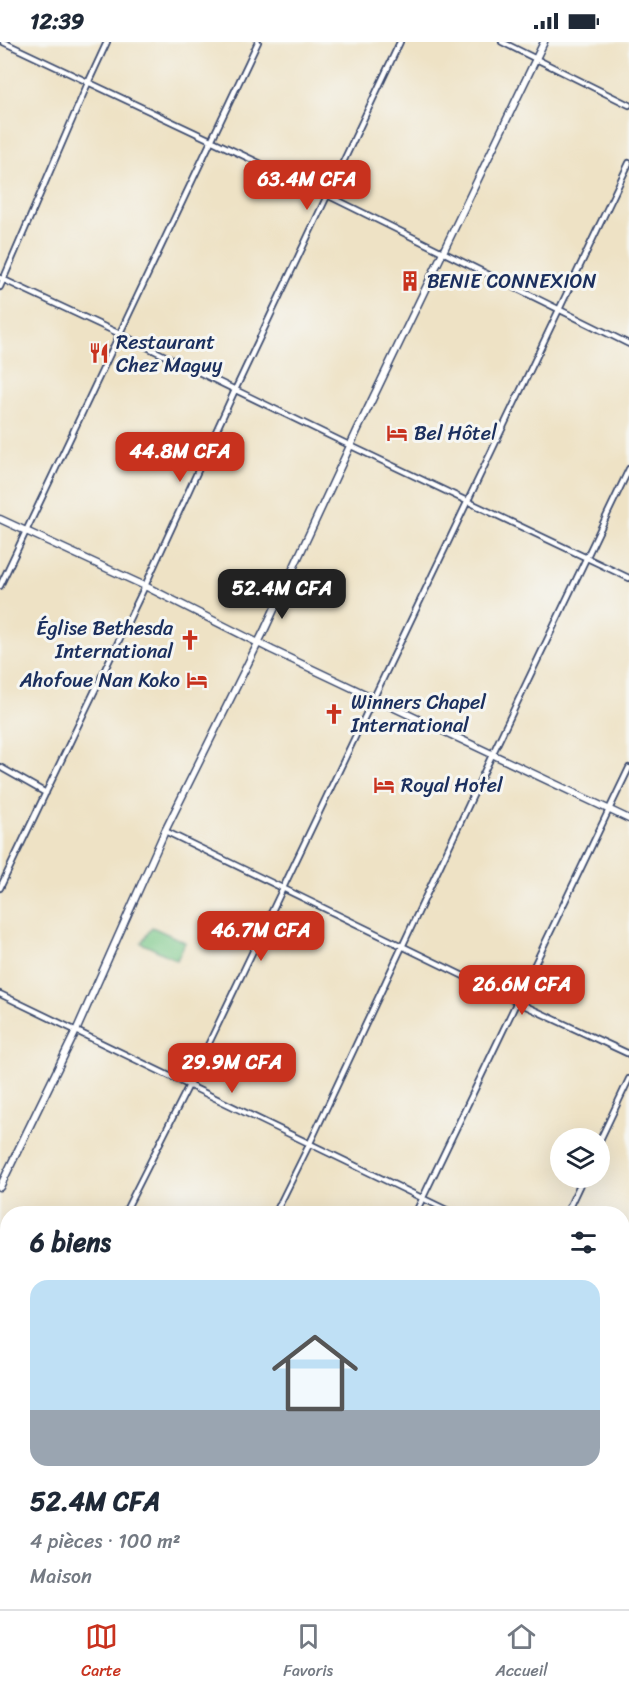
<!DOCTYPE html>
<html lang="fr">
<head>
<meta charset="utf-8">
<style>
	:root { --surface:#fff; --page:#f6f6f7; --text:#1f2937; --muted:#747a83; --line:#e0e1e3; --accent:#c8321e }
	body { margin:0; font-family:Sriracha,sans-serif; background:var(--page); color:var(--text); height:100vh; display:flex; flex-direction:column; font-size:22px; white-space:nowrap }
	* { box-sizing:border-box; margin:0 }
	p { font-size:20px; color:var(--muted) }
	.icon { flex:none; width:33px; height:33px; fill:none; stroke:currentColor; stroke-width:2; stroke-linecap:round; stroke-linejoin:round }
	.map { position:relative; flex:1; overflow:hidden }
	.side { position:absolute; left:0px; top:1164px; width:630px; height:404px; display:flex; flex-direction:column; background:var(--surface); border-radius:24px 24px 0 0; box-shadow:0 6px 24px #0002 }
	.side>* { flex:none }
	.controls { position:absolute; left:550px; top:1086px; display:grid; gap:12px }
	.controls a { display:grid; place-items:center; width:60px; height:60px; border-radius:50%; background:var(--surface); box-shadow:0 6px 24px #0002; font-size:30px }
	.price { position:absolute; translate:-50% -51px; padding:0 14px; border-radius:12px; background:var(--accent); color:#fff; font-size:20px; line-height:39px; filter:drop-shadow(0 2px 3px #0008) }
	.price::after { content:''; position:absolute; left:50%; top:36px; width:18px; height:14px; margin-left:-9px; background:inherit; clip-path:polygon(0 0,100% 0,50% 100%) }
	.price.selected { background:#222; color:#fff }
	ul { padding:0; list-style:none }
	li { display:grid; align-content:center; gap:12px; height:318px; padding:0 30px }
	li span { display:grid; place-items:center; height:186px; border-radius:18px; color:#555 }
	li>.icon { margin-inline-start:auto }
	span .icon { width:108px; height:108px; fill:#fffc; stroke-width:1 }
	li b { font-size:26px }
	h2 { display:flex; justify-content:space-between; align-items:center; height:72px; padding:0 30px; font-size:26px }
	.status { display:flex; justify-content:space-between; align-items:center; height:42px; padding:0 30px; background:var(--surface); direction:ltr }
	.status svg { height:16px; fill:currentColor }
	.tab-bar { display:flex; justify-content:space-around; align-items:center; height:84px; border-top:2px solid var(--line); background:var(--surface); font-size:16px; color:var(--muted) }
	.tab-bar a { display:grid; justify-items:center; gap:3px }
	.tab-bar .selected { color:var(--accent) }
	.map>svg:first-child { display:block }
	.grass { fill:#7ac888; stroke:#4a7c73; stroke-width:1.5 }
	.forest { fill:url(#forest-crowns); stroke:#3f6e69; stroke-width:1.5 }
	.lines { fill:none; stroke-linecap:round; stroke-linejoin:round }
	.street-casing { stroke:#3b4a6d; stroke-width:8 }
	.secondary-casing { stroke:#3b4a6d; stroke-width:9 }
	.street { stroke:#fff; stroke-width:4.5 }
	.secondary { stroke:#fff; stroke-width:6 }
	.labels { text-anchor:middle; dominant-baseline:central; stroke-width:6; stroke-linejoin:round; paint-order:stroke }
	.poi-label { font-size:20px; fill:#1b2f5e; stroke:#f6f6f2; text-anchor:start }
</style>
</head>
<body>
<div class="status"><b>12:39</b><svg viewBox="0 0 49 12"><path d="M0 12V9h3v3zM5 12V6h3v6zM10 12V3h3v9zM15 12V0h3v12zM26 1h20v11H26zM47 4h2v5h-2z"/></svg></div>
<div class="map">
<svg width="629" height="1567" viewBox="0 0 629 1567">
	<defs>
		<pattern id="forest-crowns" width="20" height="18" patternUnits="userSpaceOnUse" patternTransform="scale(1.5)"><rect width="20" height="18" fill="#63ac74"/><path d="M2 6a3 3 0 1 1 6 0M12 15a3 3 0 1 1 6 0" fill="none" stroke="#518c62"/></pattern>
	</defs>
	<rect width="100%" height="100%" fill="#f6f6f2"/>
	<filter id="ink" filterUnits="userSpaceOnUse"><feTurbulence type="fractalNoise" baseFrequency=".0167" numOctaves="2"/><feDisplacementMap in="SourceGraphic" scale="12" xChannelSelector="R" yChannelSelector="G"/><feConvolveMatrix kernelMatrix="1 2 1 2 8 2 1 2 1" color-interpolation-filters="sRGB"/></filter>
	<filter id="wash" filterUnits="userSpaceOnUse"><feTurbulence type="fractalNoise" baseFrequency=".008" numOctaves="4" result="noise"/><feDisplacementMap in="SourceGraphic" scale="24" xChannelSelector="R" yChannelSelector="G"/><feGaussianBlur stdDeviation="1.35" result="paint"/><feColorMatrix in="noise" values="0 0 0 0 0 0 0 0 0 0 0 0 0 0 0 0 0 1.4 0 .05"/><feComposite in="paint" operator="in"/></filter>
	<g filter="url(#wash)">
		<rect width="100%" height="100%" fill="#eee2c5"/>
		<path class="grass" d="M152,885L185,900L177,918L141,901Z"/>
		<path class="forest" d="M538,1560H570L569,1567H533Z"/>
	</g>
	<g filter="url(#ink)">
		<g class="lines">
			<g class="street-casing">
				<path id="street" d="M3,0L327,153L629,302
					M502,0L629,63
					M0,236L120,292L351,404L629,536
					M0,245L88,41L107,0
					M0,544L258,0
					M0,725L46,751
					M165,789L517,960L629,1012
					M0,846L145,544L235,348L400,0
					M0,952L455,1172
					M600,1098L629,1037
					M124,1172L189,1043L629,121
					M275,1172L310,1101L492,713L629,427
					M415,1172L629,726
					M566,1172L583,1136
					M622,1252L629,1255
					M622,1336L629,1322
					M0,1426L8,1412
					M0,1491L8,1494
					M145,1560L160,1567
					M80,1567L84,1560
					M233,1567L236,1560
					M515,1567L518,1560"/>
			</g>
			<g class="secondary-casing">
				<path id="secondary" d="M0,477L145,544L272,608L629,777
					M0,1145L76,989L165,789L265,587L357,389L544,0
					M0,1248L8,1251
					M622,1543L629,1546"/>
			</g>
			<use href="#street" class="street"/>
			<use href="#secondary" class="secondary"/>
		</g>
	</g>
	<defs>
		<g id="building-bare" transform="scale(1.62)"><path d="M-4-6H4V6H1V3H-1V6H-4ZM-2.5-4.3h1.7v1.8h-1.7ZM.8-4.3h1.7v1.8H.8ZM-2.5-1h1.7V.8h-1.7ZM.8-1h1.7V.8H.8Z" fill="#c8321e" stroke="#f6f6f2" stroke-width="2.5" paint-order="stroke"/></g>
		<g id="restaurant-bare" transform="scale(1.62)"><path d="M-5-6h1v4h1v-4h1v4h1v-4h1v5L-1.5 .5V6h-2V.5L-5-1ZM5-6V6H3V1.5H1.5Q1.5-4 5-6Z" fill="#c8321e" stroke="#f6f6f2" stroke-width="2.5" paint-order="stroke"/></g>
		<g id="hotel-bare" transform="scale(1.62)"><path d="M-6-4.5h1.5V1H6V5H4.5V3h-9V5H-6ZM-4 0a1.8 1.8 0 1 1 3.6 0ZM.5 0V-2.5h3Q6-2.5 6 0Z" fill="#c8321e" stroke="#f6f6f2" stroke-width="2.5" paint-order="stroke"/></g>
		<g id="church-bare" transform="scale(1.62)"><path d="M-1.2-6h2.4v3.5h3.3v2.4h-3.3V6h-2.4V-.1h-3.3v-2.4h3.3Z" fill="#c8321e" stroke="#f6f6f2" stroke-width="2.5" paint-order="stroke"/></g>
	</defs>
	<g fill-rule="evenodd">
		<use href="#building-bare" x="410" y="239"/>
		<use href="#restaurant-bare" x="99" y="311"/>
		<use href="#hotel-bare" x="397" y="391"/>
		<use href="#church-bare" x="190" y="598"/>
		<use href="#hotel-bare" x="197" y="638"/>
		<use href="#church-bare" x="334" y="672"/>
		<use href="#hotel-bare" x="384" y="743"/>
	</g>
	<g class="labels">
		<g class="poi-label">
			<text x="427" y="239">BENIE CONNEXION</text>
			<text x="116" y="300">Restaurant<tspan x="116" dy="23">Chez Maguy</tspan></text>
			<text x="414" y="391">Bel Hôtel</text>
			<text x="173" y="586" text-anchor="end">Église Bethesda<tspan x="173" dy="23">International</tspan></text>
			<text x="180" y="638" text-anchor="end">Ahofoue Nan Koko</text>
			<text x="351" y="660">Winners Chapel<tspan x="351" dy="23">International</tspan></text>
			<text x="401" y="743">Royal Hotel</text>
		</g>
	</g>
</svg>
<div class="controls">
<a><svg class="icon" aria-label="layers" viewBox="0 0 24 24"><path d="M12 4l9 5-9 5-9-5zM3 14l9 5 9-5"/></svg></a>
</div>
<b class="price" style="left:307px;top:169px">63.4M CFA</b>
<b class="price" style="left:180px;top:441px">44.8M CFA</b>
<b class="price selected" style="left:282px;top:578px">52.4M CFA</b>
<b class="price" style="left:261px;top:920px">46.7M CFA</b>
<b class="price" style="left:522px;top:974px">26.6M CFA</b>
<b class="price" style="left:232px;top:1052px">29.9M CFA</b>
<section class="side">
<h2>6 biens<svg class="icon" aria-label="filters" viewBox="0 0 24 24"><path d="M4 7h16M4 17h16"/><circle cx="9" cy="7" r="2"/><circle cx="15" cy="17" r="2"/></svg></h2>
<ul>
<li><span style="background:linear-gradient(#bfe0f5 70%,#9aa5b1 0)"><svg class="icon" aria-label="home" viewBox="0 0 24 24"><path d="M3 11l9-7 9 7M6 9v11h12V9"/></svg></span><div><b>52.4M CFA</b><p>4 pièces · 100 m²</p><p>Maison</p></div></li>
</ul>
</section>
</div>
<nav class="tab-bar">
<a class="selected"><svg class="icon" aria-label="map" viewBox="0 0 24 24"><path d="M3 6l6-2 6 2 6-2v14l-6 2-6-2-6 2zM9 4v14M15 6v14"/></svg>Carte</a>
<a><svg class="icon" aria-label="saved" viewBox="0 0 24 24"><path d="M7 4h10v16l-5-4-5 4z"/></svg>Favoris</a>
<a><svg class="icon" aria-label="home" viewBox="0 0 24 24"><path d="M3 11l9-7 9 7M6 9v11h12V9"/></svg>Accueil</a>
</nav>
</body>
</html>
